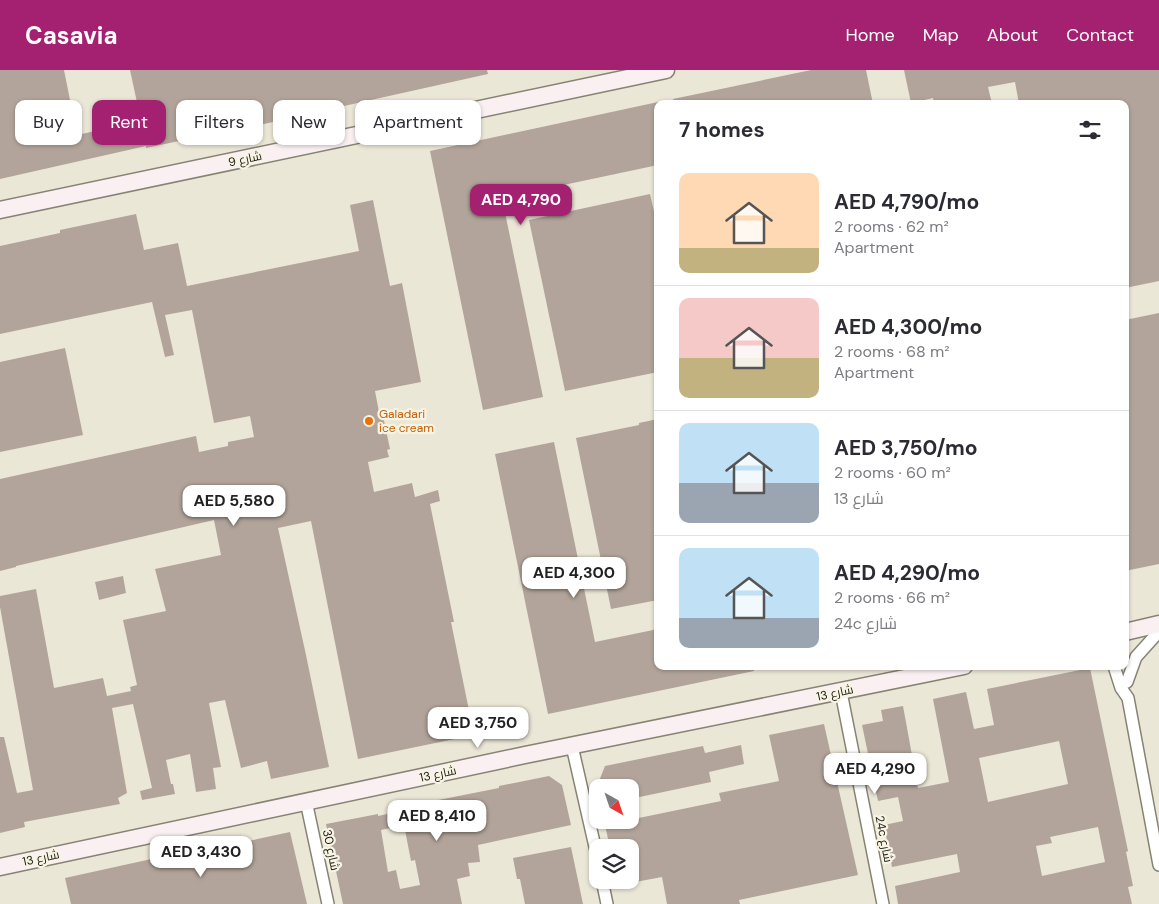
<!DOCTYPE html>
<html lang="en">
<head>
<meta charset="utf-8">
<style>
	:root { --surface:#fff; --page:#f2f2f3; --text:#2b2b33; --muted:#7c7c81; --line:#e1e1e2; --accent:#a32170 }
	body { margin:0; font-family:"DM Sans",Cairo,sans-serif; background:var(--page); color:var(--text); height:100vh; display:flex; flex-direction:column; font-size:19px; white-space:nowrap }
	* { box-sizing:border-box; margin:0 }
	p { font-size:16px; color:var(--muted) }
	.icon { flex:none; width:28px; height:28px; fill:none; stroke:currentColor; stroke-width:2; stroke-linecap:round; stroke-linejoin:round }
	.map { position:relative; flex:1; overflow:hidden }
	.drawer { position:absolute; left:654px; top:30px; width:475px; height:570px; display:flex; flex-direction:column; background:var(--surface); border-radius:10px; box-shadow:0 1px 4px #0004 }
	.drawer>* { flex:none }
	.top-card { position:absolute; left:15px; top:30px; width:475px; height:45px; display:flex; gap:10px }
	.needle { width:32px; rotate:140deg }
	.buttons { position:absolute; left:589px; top:709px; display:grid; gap:10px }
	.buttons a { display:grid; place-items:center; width:50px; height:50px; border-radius:10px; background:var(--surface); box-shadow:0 1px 4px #0004; font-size:25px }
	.price { position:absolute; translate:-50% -42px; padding:0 11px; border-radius:10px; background:#fff; color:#222; font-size:16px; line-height:32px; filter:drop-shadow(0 1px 2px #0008) }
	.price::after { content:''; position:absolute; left:50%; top:30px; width:15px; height:11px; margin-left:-8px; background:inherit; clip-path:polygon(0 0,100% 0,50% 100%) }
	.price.selected { background:var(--accent); color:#fff }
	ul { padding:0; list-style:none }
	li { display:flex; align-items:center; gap:15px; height:125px; padding:0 25px }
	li+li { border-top:1px solid var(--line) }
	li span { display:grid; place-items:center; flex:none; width:140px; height:100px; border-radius:10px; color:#555 }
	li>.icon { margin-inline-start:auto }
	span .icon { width:60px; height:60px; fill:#fffc; stroke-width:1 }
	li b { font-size:21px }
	h2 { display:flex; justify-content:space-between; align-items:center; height:60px; padding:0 25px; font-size:21px }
	.chip { padding:0 18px; border-radius:10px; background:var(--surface); box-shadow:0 1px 4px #0004; font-size:18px; line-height:45px }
	.chip.selected { background:var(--accent); color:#fff }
	header { display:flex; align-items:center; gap:30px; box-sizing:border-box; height:70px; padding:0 25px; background:var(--accent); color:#fff }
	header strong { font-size:24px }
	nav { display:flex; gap:28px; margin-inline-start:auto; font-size:18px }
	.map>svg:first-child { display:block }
	.building { fill:#b2a49a; fill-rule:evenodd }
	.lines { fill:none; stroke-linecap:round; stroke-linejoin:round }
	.street-casing { stroke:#868374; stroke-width:14 }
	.secondary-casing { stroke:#868374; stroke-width:19 }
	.street { stroke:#fff; stroke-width:11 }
	.secondary { stroke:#faf0f2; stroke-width:16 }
	.food-dot { fill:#e8710a; stroke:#f8f4e4; stroke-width:2 }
	.labels { text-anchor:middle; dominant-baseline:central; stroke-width:4.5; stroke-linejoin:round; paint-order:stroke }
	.street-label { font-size:12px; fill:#1b1a14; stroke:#f8f4e4 }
	.food-label { font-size:12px; fill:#c56008; stroke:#f8f4e4; text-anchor:start }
</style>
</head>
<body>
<header>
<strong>Casavia</strong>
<nav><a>Home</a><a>Map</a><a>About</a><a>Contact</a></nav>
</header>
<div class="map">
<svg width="1159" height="834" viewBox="0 0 1159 834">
	<rect width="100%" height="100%" fill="#ebe7d7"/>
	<path class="building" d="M0,0H64L77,65L141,51L130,0H487L488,4L326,40L325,39L295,46V47L193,70V68L146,78V76L0,109Z
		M811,0H866L873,34H674L673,29Z
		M904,0H1159V211L1125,218V34H1019L1015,12L988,17L992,34H934L933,28L911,33Z
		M658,32V95L502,128L543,327L483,340L430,81Z
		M650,124L658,159V302L565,321L529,150Z
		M373,130L390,216L402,213L421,312L375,321L379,342L382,341L390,379L387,380L389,387L368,392L374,422L412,413L415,427L438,420L440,431L430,434L454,552H451L474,665L358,689L311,451L278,458L306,585L329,697L271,709L267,691L241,698L225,630L209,633L221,697L213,698L216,719L196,722L190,684L166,690L171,714H173L175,724L142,730L140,721L152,718L133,634L112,638L127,723L118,728L120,734L24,752L25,757L0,763V667H4L17,723L33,720L0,537V526L36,519L54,618L103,608L107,626L131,621L130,617L137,615L123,550L166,541L155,499L221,485L214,450L16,496V497L0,501V409L196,366L199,382L228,376V372L254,367L250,346L214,353L192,240L165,245L174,285L165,287L152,232L0,264V176L60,163V160L136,144L144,180L178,173L187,216L359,181L350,135Z
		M1159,243V494L1125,501V250Z
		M65,278L83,365L0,382V292Z
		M658,349V530L611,539L576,368L639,355V353Z
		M554,372L595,572L658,559V596H754V601L548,644L495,384Z
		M123,506L126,523L99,530L95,512Z
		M1090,598L1128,781L1126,782L1133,816L1128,817L1132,834H898L895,816L960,802L957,784L892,797L884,755L903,751L898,727L878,731L862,655L883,651L881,640L903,636L918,718L949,712L933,629L966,622L974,659L994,655L987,619ZM1059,671L1068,714L988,732L979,688ZM1098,757L1105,792L1042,806L1036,776L1052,773L1050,767Z
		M824,654L858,805L739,830L740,834H667L662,807L630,813V778H610L605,755L721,731L719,723L779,711L769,665Z
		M741,675L744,694L709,702L711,712L630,729V718H600L599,711L605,696L703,676L705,683Z
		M549,706L562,715L571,755L478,775L480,792L468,793L470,806L457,809L462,834H343L326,754L378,744V746L401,741V739L419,735L418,734L499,718V716ZM404,755L411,791L415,790L420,815L400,819L396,800L388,802L381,760Z
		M290,762L307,834H71L65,808L174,784L175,787Z
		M571,777L583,834H525L520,809H517L513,788Z"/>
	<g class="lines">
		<g class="street-casing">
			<path id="street" d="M1114,596L1121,618L1128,628L1159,795
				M1127,612L1136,587L1154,567L1157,555
				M841,622L883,834
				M572,676L598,790
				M306,731L328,834
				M602,810L607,834"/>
		</g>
		<g class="secondary-casing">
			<path id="secondary" d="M0,140L666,0
				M1125,562L1159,554
				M0,797L525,685L964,596"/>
		</g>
		<use href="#street" class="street"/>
		<use href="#secondary" class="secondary"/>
	</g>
	<circle class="food-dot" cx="369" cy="351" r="5"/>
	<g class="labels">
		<g class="street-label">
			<text transform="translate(245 89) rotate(-12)">شارع 9</text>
			<text transform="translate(835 623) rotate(-12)">شارع 13</text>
			<text transform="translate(438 704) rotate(-12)">شارع 13</text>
			<text transform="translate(884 769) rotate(79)">24c شارع</text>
			<text transform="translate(331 780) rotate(78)">شارع 30</text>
			<text transform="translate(41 788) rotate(-12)">شارع 13</text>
		</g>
		<g class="food-label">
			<text x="379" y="344">Galadari<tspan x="379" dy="14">ice cream</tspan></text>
		</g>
	</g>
</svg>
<div class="buttons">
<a><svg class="needle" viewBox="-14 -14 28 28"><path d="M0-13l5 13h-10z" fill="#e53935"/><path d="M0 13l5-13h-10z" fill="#7c7c81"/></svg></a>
<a><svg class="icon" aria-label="layers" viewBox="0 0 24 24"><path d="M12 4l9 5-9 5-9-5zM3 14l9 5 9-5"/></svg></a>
</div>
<b class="price selected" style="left:521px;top:156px">AED 4,790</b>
<b class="price" style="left:234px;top:457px">AED 5,580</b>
<b class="price" style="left:574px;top:529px">AED 4,300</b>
<b class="price" style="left:478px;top:679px">AED 3,750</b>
<b class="price" style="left:875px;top:725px">AED 4,290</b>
<b class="price" style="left:437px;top:772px">AED 8,410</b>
<b class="price" style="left:201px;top:808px">AED 3,430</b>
<div class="top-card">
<a class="chip">Buy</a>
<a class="chip selected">Rent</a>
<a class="chip">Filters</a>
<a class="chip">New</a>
<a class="chip">Apartment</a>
</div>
<section class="drawer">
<h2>7 homes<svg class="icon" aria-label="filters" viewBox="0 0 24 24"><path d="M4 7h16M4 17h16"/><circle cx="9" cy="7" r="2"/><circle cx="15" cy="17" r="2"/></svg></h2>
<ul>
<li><span style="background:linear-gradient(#ffd9b3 75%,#c2b280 0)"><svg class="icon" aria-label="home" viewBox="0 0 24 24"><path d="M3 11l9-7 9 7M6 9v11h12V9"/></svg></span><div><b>AED 4,790/mo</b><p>2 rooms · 62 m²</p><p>Apartment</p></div></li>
<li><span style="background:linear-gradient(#f6c9c9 60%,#c2b280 0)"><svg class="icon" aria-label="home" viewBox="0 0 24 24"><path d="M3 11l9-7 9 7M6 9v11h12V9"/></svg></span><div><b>AED 4,300/mo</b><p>2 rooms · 68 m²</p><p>Apartment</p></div></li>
<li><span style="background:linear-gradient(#bfe0f5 60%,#9aa5b1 0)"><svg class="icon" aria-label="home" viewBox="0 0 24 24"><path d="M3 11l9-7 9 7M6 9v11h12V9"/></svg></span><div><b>AED 3,750/mo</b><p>2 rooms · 60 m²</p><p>شارع 13</p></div></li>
<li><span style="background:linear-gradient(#bfe0f5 70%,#9aa5b1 0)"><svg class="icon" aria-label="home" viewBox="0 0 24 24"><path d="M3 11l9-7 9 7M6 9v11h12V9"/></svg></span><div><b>AED 4,290/mo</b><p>2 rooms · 66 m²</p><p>24c شارع</p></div></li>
</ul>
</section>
</div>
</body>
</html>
